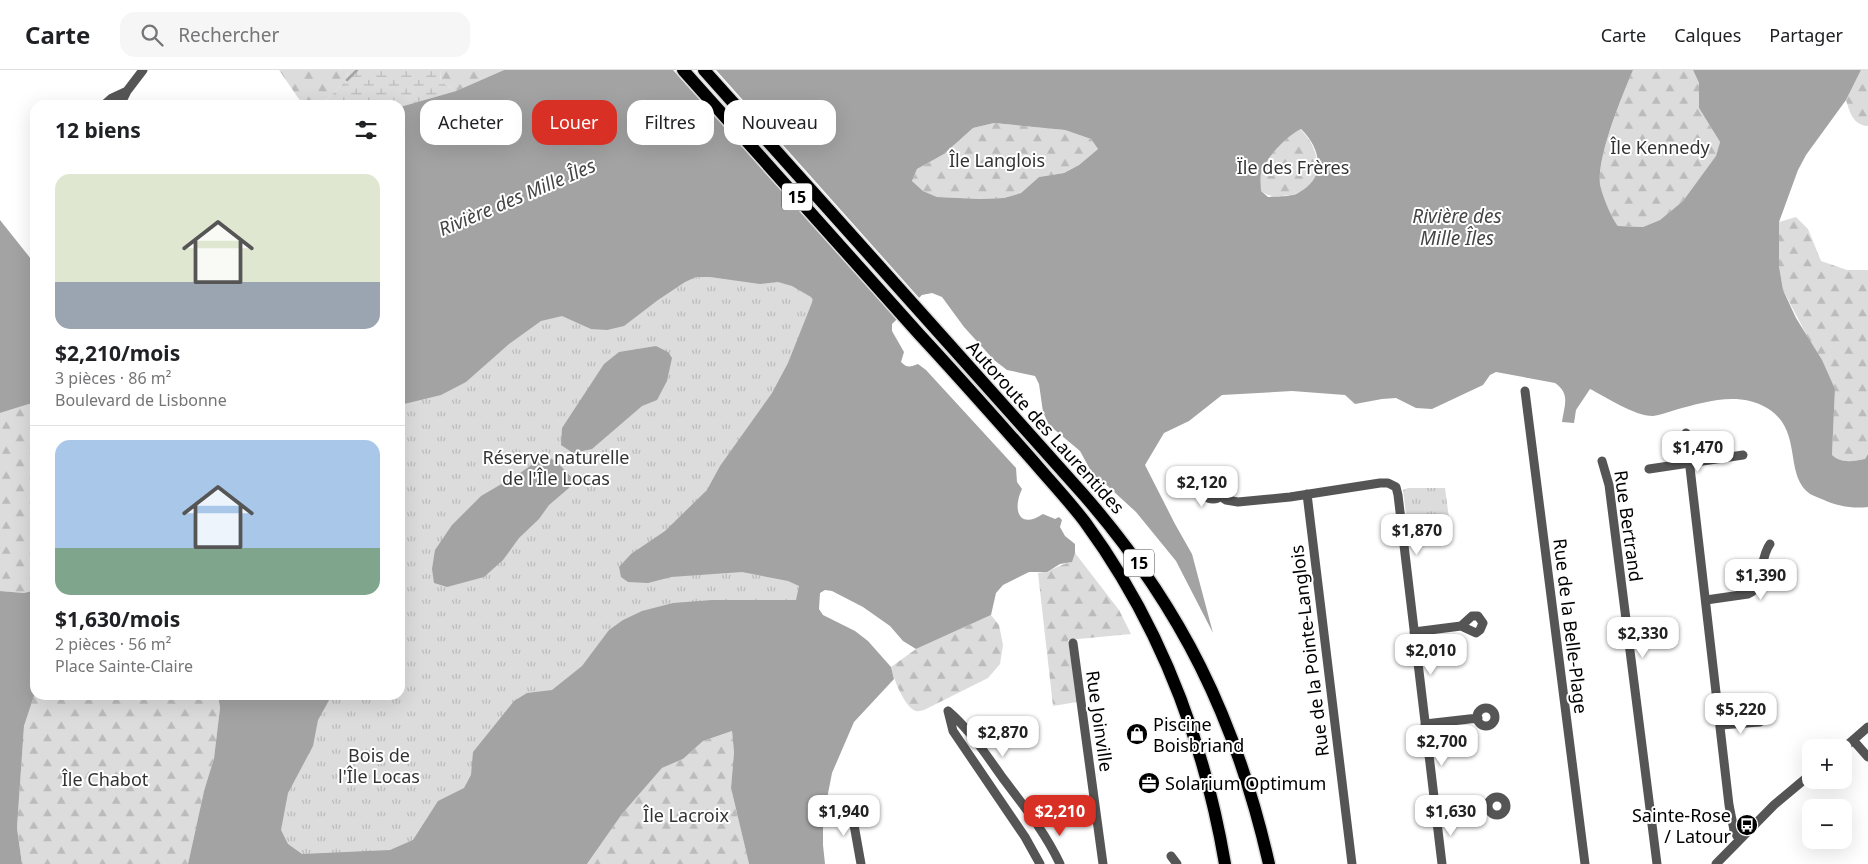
<!DOCTYPE html>
<html lang="fr">
<head>
<meta charset="utf-8">
<style>
	:root { --surface:#fff; --page:#f6f6f6; --text:#202124; --muted:#757577; --line:#e0e0e0; --accent:#d93025 }
	body { margin:0; font-family:"Noto Sans",sans-serif; background:var(--page); color:var(--text); height:100vh; display:flex; flex-direction:column; font-size:19px; white-space:nowrap }
	* { box-sizing:border-box; margin:0 }
	p { font-size:16px; color:var(--muted) }
	.icon { flex:none; width:28px; height:28px; fill:none; stroke:currentColor; stroke-width:2; stroke-linecap:round; stroke-linejoin:round }
	.map { position:relative; flex:1; overflow:hidden }
	.side { position:absolute; left:30px; top:30px; width:375px; height:600px; display:flex; flex-direction:column; background:var(--surface); border-radius:15px; box-shadow:0 5px 20px #0002 }
	.side>* { flex:none }
	.hud { position:absolute; left:420px; top:30px; width:475px; height:45px; display:flex; gap:10px }
	.buttons { position:absolute; left:1802px; top:669px; display:grid; gap:10px }
	.buttons a { display:grid; place-items:center; width:50px; height:50px; border-radius:10px; background:var(--surface); box-shadow:0 5px 20px #0002; font-size:25px }
	.price { position:absolute; translate:-50% -42px; padding:0 11px; border-radius:10px; background:#fff; color:#222; font-size:16px; line-height:32px; filter:drop-shadow(0 1px 2px #0008) }
	.price::after { content:''; position:absolute; left:50%; top:30px; width:15px; height:11px; margin-left:-8px; background:inherit; clip-path:polygon(0 0,100% 0,50% 100%) }
	.price.selected { background:var(--accent); color:#fff }
	ul { padding:0; list-style:none }
	li { display:grid; align-content:center; gap:10px; height:265px; padding:0 25px }
	li+li { border-top:1px solid var(--line) }
	li span { display:grid; place-items:center; height:155px; border-radius:15px; color:#555 }
	li>.icon { margin-inline-start:auto }
	span .icon { width:90px; height:90px; fill:#fffc; stroke-width:1 }
	li b { font-size:21px }
	h2 { display:flex; justify-content:space-between; align-items:center; height:60px; padding:0 25px; font-size:21px }
	.chip { padding:0 18px; border-radius:15px; background:var(--surface); box-shadow:0 5px 20px #0002; font-size:18px; line-height:45px }
	.chip.selected { background:var(--accent); color:#fff }
	header { display:flex; align-items:center; gap:30px; box-sizing:border-box; height:70px; padding:0 25px; background:var(--surface); border-bottom:1px solid var(--line) }
	header strong { font-size:24px }
	nav { display:flex; gap:28px; margin-inline-start:auto; font-size:18px }
	.search { width:350px; height:45px; background:var(--page); display:flex; align-items:center; gap:12px; box-sizing:border-box; padding:0 18px; border-radius:15px; color:var(--muted); font-size:19px }
	.map>svg:first-child { display:block }
	.forest { fill:url(#forest-firs) }
	.wetland { fill:url(#wetland-marsh) }
	.park { fill:url(#park-tufts) }
	.water { fill:#a3a3a3; fill-rule:evenodd }
	.pier { fill:#fff }
	.lines { fill:none; stroke-linecap:round; stroke-linejoin:round }
	.stream { stroke:#a3a3a3; stroke-width:2.5 }
	.highway-casing { stroke:#dbdbdb; stroke-width:15 }
	.minor { stroke:#555; stroke-width:9 }
	.highway { stroke:#000; stroke-width:12 }
	.labels { text-anchor:middle; dominant-baseline:central; stroke-width:4; stroke-linejoin:round; paint-order:stroke }
	.shield { fill:#fff; stroke:#4c4c4c; stroke-width:1 }
	.shield-label { font-size:16px; font-weight:bold; fill:#000 }
	.park-label { font-size:18px; fill:#333; stroke:#fff }
	.street-label { font-size:18px; fill:#000; stroke:#fff }
	.poi-label { font-size:18px; fill:#000; stroke:#fff; text-anchor:start }
	.water-label { font-size:19px; font-style:italic; fill:#444; stroke:#fff }
</style>
</head>
<body>
<header>
<strong>Carte</strong>
<div class="search"><svg class="icon" aria-label="search" viewBox="0 0 24 24"><circle cx="10" cy="10" r="6"/><path d="M15 15l6 6"/></svg>Rechercher</div>
<nav><a>Carte</a><a>Calques</a><a>Partager</a></nav>
</header>
<div class="map">
<svg width="1868" height="794" viewBox="0 0 1868 794">
	<defs>
		<pattern id="forest-firs" width="22" height="20" patternUnits="userSpaceOnUse" patternTransform="scale(1.25)"><rect width="22" height="20" fill="#dcdcdc"/><path d="M5 1l3.5 6h-7zM16 11l3.5 6h-7z" fill="#bbb"/></pattern>
		<pattern id="wetland-marsh" width="20" height="14" patternUnits="userSpaceOnUse" patternTransform="scale(1.25)"><rect width="20" height="14" fill="#dcdcdc"/><path d="M1 5h8M5 5V1M11 12h8M15 12V8" fill="none" stroke="#bbb"/></pattern>
		<pattern id="park-tufts" width="24" height="20" patternUnits="userSpaceOnUse" patternTransform="scale(1.25)"><rect width="24" height="20" fill="#dcdcdc"/><path d="M3 7l-1-3M5 7V3M7 7l1-3M15 17l-1-3M17 17v-4M19 17l1-3" fill="none" stroke="#bbb"/></pattern>
	</defs>
	<rect width="100%" height="100%" fill="#fff"/>
	<path class="forest" d="M279,0H348L347,10L321,35H303Z
		M440,0H504L456,21L441,12Z
		M1633,0H1693L1699,13V38L1720,72L1716,87L1683,131L1660,150L1643,157L1618,156C1611,147 1602,126 1600,114C1597,87 1622,26 1633,0Z
		M1861,0H1868V56C1853,55 1850,43 1846,30Z
		M994,53L1065,60L1091,69L1098,79L1079,95L1064,103L1039,107L1021,123L1004,128L980,129L937,127L923,121L912,111L917,99L944,84L973,58Z
		M1300,59C1326,83 1324,124 1283,126C1273,126 1269,127 1261,121C1261,116 1260,110 1261,105C1264,89 1286,66 1300,59Z
		M1796,147L1808,159L1821,191L1847,200H1868V384L1865,389C1853,391 1842,394 1832,385L1835,319L1783,220L1779,196V152Z
		M29,334L35,335V520L24,523L0,521V343Z
		M1075,483L1119,540L1131,564L1068,570L1077,632L1053,636L1038,503C1050,502 1059,495 1071,492Z
		M991,545L999,555L1003,575L1000,594L988,608L924,640C922,640 919,642 916,641C905,638 893,608 891,597L916,579Z
		M35,623V625H218L220,638L214,688L204,721L188,794H22L17,758L24,656Z
		M732,661L734,682L731,718L749,794H587L622,744L662,698L683,689L703,671Z"/>
	<path class="wetland" d="M348,0H440L441,12L456,21L400,37V35H321L347,10Z"/>
	<path class="park" d="M813,156L821,501L803,558L424,794H272L289,625H400V307L499,252Z
		M1408,418H1445L1450,456L1408,461L1403,420Z"/>
	<path class="water" d="M504,0H1633C1622,26 1597,86 1600,114C1602,125 1611,147 1618,156L1643,157L1660,150L1683,131L1716,86L1720,72L1699,38V13L1693,0H1861L1846,30L1806,85L1798,100L1779,152V196L1783,220L1796,248L1822,290L1835,319L1832,385C1842,394 1853,391 1865,389L1868,384V437C1853,439 1837,436 1824,430C1819,428 1814,426 1810,424C1783,405 1804,360 1767,338C1738,321 1705,332 1675,340C1668,342 1660,345 1653,346C1634,346 1606,327 1590,319L1576,340L1574,353L1562,352C1564,336 1571,324 1555,313L1496,302L1490,305L1483,315L1432,339L1416,338L1396,328L1382,329L1355,334L1345,325L1292,321L1222,325L1189,351L1164,363L1145,395L1175,454L1192,484L1213,563L1176,491L1136,442L1100,409L1096,412L1088,405L1091,401L1080,381L1049,355L1043,342L1039,314L1035,306L1007,300L994,290L964,257L942,227L932,223L922,225L892,254V261L904,282L901,292C907,298 910,297 918,294L926,300L1016,398L1017,412L1022,419C1012,440 1019,460 1043,444L1055,449L1059,447L1062,450L1060,457L1065,466L1075,474V483L1072,492L1060,494L1047,502H1029L1003,515L996,523L991,545L916,579L903,571L890,556L863,537L832,521L825,520L820,523L819,539L823,545L855,561L868,571L891,597L894,609L854,652L832,703L823,749V775L825,794H749L731,718L734,682L732,661L703,671L683,689L662,698L622,744L587,794H188L204,721L214,688L220,638L218,625H332L318,650L313,676L288,723L281,760L288,774L302,784L390,780L413,770L438,731L464,718L471,705L473,682L514,631L527,623L552,620L582,596L609,560L623,550L642,541L673,533L712,530H796L799,516L788,511L742,502L671,507L648,513L628,512L621,507L619,497L631,484L665,461L707,420L720,396L772,323L788,293L813,230L811,227L792,216L778,212L760,214L710,207H696L685,212L658,230L624,256L607,260L591,259L562,246L541,251L509,274L466,312L441,325L400,335V37L456,21ZM994,53L1065,60L1091,69L1098,79L1079,95L1064,103L1039,107L1021,123L1004,128L980,129L937,127L923,121L912,111L917,99L944,84L973,58ZM1301,59C1319,76 1327,104 1303,120C1299,122 1296,125 1292,125C1285,127 1276,126 1268,127L1261,121C1261,116 1260,109 1261,104C1265,89 1286,66 1301,59Z
		M0,150L35,194V335L29,334L0,343Z
		M656,276L668,282L672,288L667,311L657,330L642,336L592,379L573,383L561,375L562,358L604,294L619,282Z
		M546,385L558,393L572,408L569,418L549,435L539,449L519,468L503,490L484,507L447,517L434,513L432,499L435,480L452,455L481,426L520,403Z
		M35,520V623L24,656L17,758L22,794H0V521L24,523Z"/>
	<path class="pier" d="M673,0H716L921,230L898,251Z"/>
	<g class="lines">
		<path class="stream" d="M347,10L357,0"/>
		<g class="highway-casing">
			<path id="highway" d="M683,0C762,88 841,176 919,264C958,306 996,349 1034,392C1051,412 1069,431 1085,452C1159,553 1204,671 1225,794
				M704,0L1083,424C1181,536 1236,649 1269,794"/>
		</g>
		<path class="minor" d="M104,35L112,28L127,21
			M120,35L127,21L143,0
			M1525,321L1585,794
			M1686,363L1729,735L1734,760L1739,770
			M1602,391L1609,415L1657,794
			M1649,399L1743,385
			M1202 418a11 11 0 1 1 22 0a11 11 0 1 1-22 0Z
			M1307,424L1352,794
			M1220,426L1226,430L1238,432L1290,427L1380,413H1388L1396,417L1398,425L1442,794
			M1706,530L1748,524C1764,518 1759,488 1770,474
			M1414,562L1461,556L1476,563L1480,560L1483,553L1478,546H1472L1461,556
			M1073,573L1103,794
			M1477 647a9 9 0 1 1 18 0a9 9 0 1 1-18 0Z
			M948,641C970,660 985,683 1002,707C1023,735 1045,762 1060,794
			M948,641L953,661L1025,767L1040,794
			M1425,654L1478,648
			M1721,655L1760,652
			M1853,670L1868,687
			M1844,678L1868,657
			M1488 736a9 9 0 1 1 18 0a9 9 0 1 1-18 0Z
			M851,738L861,794
			M1436,743L1488,736
			M1171,786L1177,794
			M1716,794L1774,735L1811,704"/>
		<use href="#highway" class="highway"/>
	</g>
	<defs>
		<g id="shop-disc" transform="scale(1.125)"><circle r="9.5" fill="#000" stroke="#fff"/><path d="M-5-2.5h2.3a2.7 3.5 0 0 1 5.4 0H5L5.5 6h-11ZM-1.5-2.5h3a1.5 2.3 0 0 0-3 0Z" fill="#fff"/></g>
		<g id="office-disc" transform="scale(1.125)"><circle r="9.5" fill="#000" stroke="#fff"/><path d="M-6-3h4V-5.5h4V-3h4V5H-6ZM-1-4.5V-3h2v-1.5ZM-6 0V1H6V0Z" fill="#fff"/></g>
		<g id="bus-disc" transform="scale(1.125)"><circle r="9.5" fill="#000" stroke="#fff"/><path d="M-5-6H5V4H4V6H2V4H-2V6H-4V4H-5ZM-3.5-4V0h7V-4ZM-3.5 1.2v1.5H-2V1.2ZM2 1.2v1.5H3.5V1.2Z" fill="#fff"/></g>
	</defs>
	<g fill-rule="evenodd">
		<use href="#shop-disc" x="1137" y="664"/>
		<use href="#office-disc" x="1149" y="713"/>
		<use href="#bus-disc" x="1747" y="755"/>
	</g>
	<g class="labels">
		<g class="shield">
			<rect x="782" y="113.5" width="30" height="27" rx="4"/>
			<rect x="1124" y="479.5" width="30" height="27" rx="4"/>
		</g>
		<g class="shield-label">
			<text x="797" y="127">15</text>
			<text x="1139" y="493">15</text>
		</g>
		<g class="park-label">
			<text x="1660" y="77">Île Kennedy</text>
			<text x="997" y="90">Île Langlois</text>
			<text x="1293" y="97">Ïle des Frères</text>
			<text x="556" y="387">Réserve naturelle<tspan x="556" dy="21">de l'Île Locas</tspan></text>
			<text x="379" y="685">Bois de<tspan x="379" dy="21">l'Île Locas</tspan></text>
			<text x="105" y="709">Île Chabot</text>
			<text x="686" y="745">Île Lacroix</text>
		</g>
		<g class="street-label">
			<text transform="translate(1046 357) rotate(48)">Autoroute des Laurentides</text>
			<text transform="translate(1629 456) rotate(82)">Rue Bertrand</text>
			<text transform="translate(1571 556) rotate(83)">Rue de la Belle-Plage</text>
			<text transform="translate(1309 581) rotate(-97)">Rue de la Pointe-Langlois</text>
			<text transform="translate(1100 651) rotate(82)">Rue Joinville</text>
		</g>
		<g class="poi-label">
			<text x="1153" y="654">Piscine<tspan x="1153" dy="21">Boisbriand</tspan></text>
			<text x="1165" y="713">Solarium Optimum</text>
			<text x="1731" y="745" text-anchor="end">Sainte-Rose<tspan x="1731" dy="21">/ Latour</tspan></text>
		</g>
		<g class="water-label">
			<text transform="translate(517 127) rotate(-23)">Rivière des Mille Îles</text>
			<text x="1457" y="146">Rivière des<tspan x="1457" dy="22">Mille Îles</tspan></text>
		</g>
	</g>
</svg>
<div class="buttons">
<a>+</a>
<a>−</a>
</div>
<b class="price" style="left:1698px;top:403px">$1,470</b>
<b class="price" style="left:1202px;top:438px">$2,120</b>
<b class="price" style="left:1417px;top:486px">$1,870</b>
<b class="price" style="left:1761px;top:531px">$1,390</b>
<b class="price" style="left:1643px;top:589px">$2,330</b>
<b class="price" style="left:1431px;top:606px">$2,010</b>
<b class="price" style="left:1741px;top:665px">$5,220</b>
<b class="price" style="left:1003px;top:688px">$2,870</b>
<b class="price" style="left:1442px;top:697px">$2,700</b>
<b class="price" style="left:844px;top:767px">$1,940</b>
<b class="price selected" style="left:1060px;top:767px">$2,210</b>
<b class="price" style="left:1451px;top:767px">$1,630</b>
<div class="hud">
<a class="chip">Acheter</a>
<a class="chip selected">Louer</a>
<a class="chip">Filtres</a>
<a class="chip">Nouveau</a>
</div>
<section class="side">
<h2>12 biens<svg class="icon" aria-label="filters" viewBox="0 0 24 24"><path d="M4 7h16M4 17h16"/><circle cx="9" cy="7" r="2"/><circle cx="15" cy="17" r="2"/></svg></h2>
<ul>
<li><span style="background:linear-gradient(#dfe7d0 70%,#9aa5b1 0)"><svg class="icon" aria-label="home" viewBox="0 0 24 24"><path d="M3 11l9-7 9 7M6 9v11h12V9"/></svg></span><div><b>$2,210/mois</b><p>3 pièces · 86 m²</p><p>Boulevard de Lisbonne</p></div></li>
<li><span style="background:linear-gradient(#a9c7e8 70%,#7fa58c 0)"><svg class="icon" aria-label="home" viewBox="0 0 24 24"><path d="M3 11l9-7 9 7M6 9v11h12V9"/></svg></span><div><b>$1,630/mois</b><p>2 pièces · 56 m²</p><p>Place Sainte-Claire</p></div></li>
</ul>
</section>
</div>
</body>
</html>
